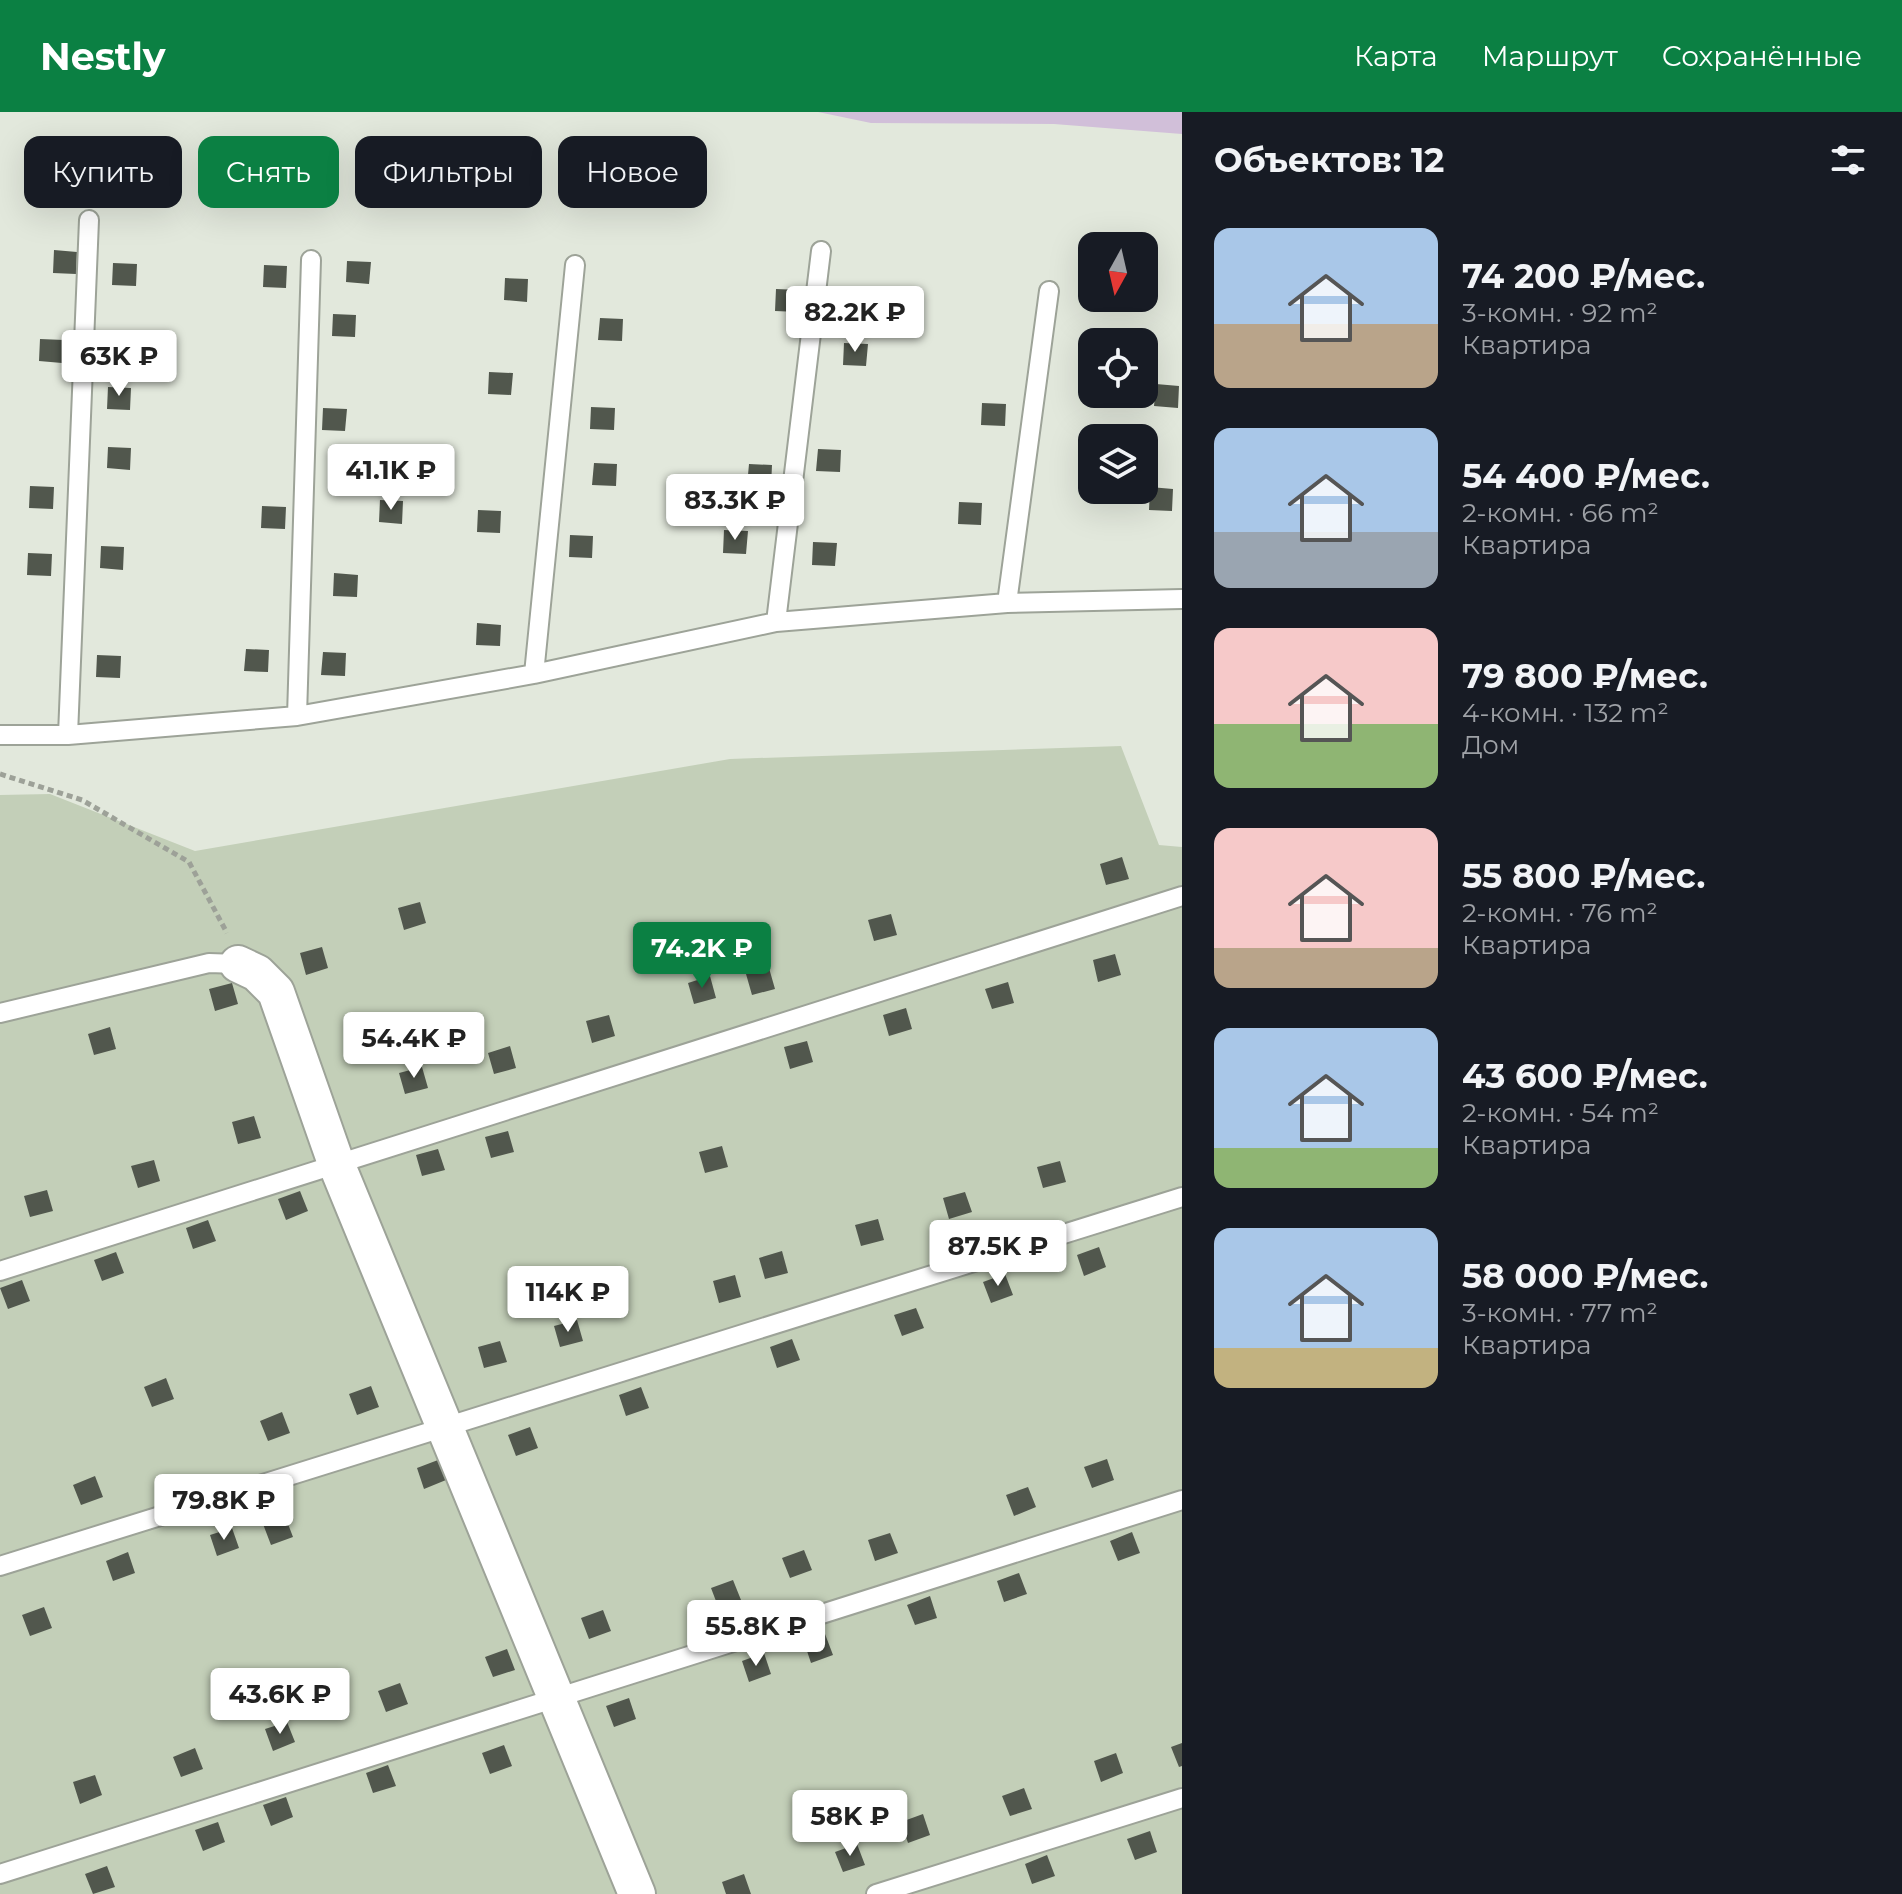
<!DOCTYPE html>
<html lang="ru">
<head>
<meta charset="utf-8">
<style>
	:root { --surface:#171b24; --page:#242831; --text:#f1f3f6; --muted:#9ea1a6; --accent:#0b8043 }
	body { margin:0; font-family:Montserrat,sans-serif; background:var(--page); color:var(--text); height:100vh; display:flex; flex-direction:column; font-size:30px; white-space:nowrap }
	* { box-sizing:border-box; margin:0 }
	p { font-size:26px; color:var(--muted) }
	.icon { flex:none; width:44px; height:44px; fill:none; stroke:currentColor; stroke-width:2; stroke-linecap:round; stroke-linejoin:round }
	.map { position:relative; flex:1; overflow:hidden }
	.sheet { display:flex; flex-direction:column; background:var(--surface); width:720px }
	.sheet>* { flex:none }
	.banner { position:absolute; left:24px; top:24px; width:760px; height:72px; display:flex; gap:16px }
	.needle { width:52px; rotate:188deg }
	.tools { position:absolute; left:1078px; top:120px; display:grid; gap:16px }
	.tools a { display:grid; place-items:center; width:80px; height:80px; border-radius:16px; background:var(--surface); box-shadow:0 8px 32px #0002; font-size:40px }
	.price { position:absolute; translate:-50% -68px; padding:0 18px; border-radius:8px; background:#fff; color:#222; font-size:26px; line-height:52px; filter:drop-shadow(0 2px 4px #0008) }
	.price::after { content:''; position:absolute; left:50%; top:48px; width:24px; height:18px; margin-left:-12px; background:inherit; clip-path:polygon(0 0,100% 0,50% 100%) }
	.price.on { background:var(--accent); color:#fff }
	ul { padding:0; list-style:none }
	li { display:flex; align-items:center; gap:24px; height:200px; padding:0 32px }
	li span { display:grid; place-items:center; flex:none; width:224px; height:160px; border-radius:16px; color:#555 }
	li>.icon { margin-inline-start:auto }
	span .icon { width:96px; height:96px; fill:#fffc; stroke-width:1 }
	li b { font-size:34px }
	h2 { display:flex; justify-content:space-between; align-items:center; height:96px; padding:0 32px; font-size:34px }
	.chip { padding:0 28px; border-radius:16px; background:var(--surface); box-shadow:0 8px 32px #0002; font-size:28px; line-height:72px }
	.chip.on { background:var(--accent); color:#fff }
	header { display:flex; align-items:center; gap:48px; box-sizing:border-box; height:112px; padding:0 40px; background:var(--accent); color:#fff }
	header strong { font-size:38px }
	nav { display:flex; gap:44px; margin-inline-start:auto; font-size:28px }
	main { display:flex; flex:1; min-height:0 }
	.map>svg:first-child { display:block }
	.green { fill:#c3cfb8 }
	.water { fill:#d1bfd9 }
	.building { fill:#51574d }
	.lines { fill:none; stroke-linecap:round; stroke-linejoin:round }
	.service-casing { stroke:#9da398; stroke-width:22 }
	.minor-casing { stroke:#9da398; stroke-width:40 }
	.path { stroke:#9da198; stroke-width:5; stroke-dasharray:6 4; stroke-linecap:butt }
	.service { stroke:#fff; stroke-width:18 }
	.minor { stroke:#fff; stroke-width:36 }
</style>
</head>
<body>
<header>
<strong>Nestly</strong>
<nav><a>Карта</a><a>Маршрут</a><a>Сохранённые</a></nav>
</header>
<main>
<div class="map">
<svg width="1182" height="1782" viewBox="0 0 1182 1782">
	<rect width="100%" height="100%" fill="#e2e8dc"/>
	<path class="green" d="M1121,634L1159,733L1182,735V1782H0V683L50,682L195,739L730,647Z"/>
	<path class="water" d="M818,0H1182V22L1054,12L871,11Z"/>
	<path class="building" d="M54,138L77,140L76,162L53,161Z
		M347,149L371,150L369,172L346,170Z
		M113,151L137,152L136,174L112,173Z
		M264,153L287,154L286,176L263,175Z
		M505,166L528,167L527,190L504,188Z
		M776,177L800,178L799,200L775,199Z
		M333,202L356,203L355,225L332,224Z
		M600,206L623,207L622,229L598,228Z
		M40,227L64,228L62,251L39,249Z
		M844,231L868,232L866,254L843,253Z
		M489,260L513,261L511,283L488,282Z
		M1156,272L1179,274L1178,296L1154,294Z
		M108,275L131,276L130,298L107,297Z
		M982,291L1006,292L1005,314L981,313Z
		M591,295L615,296L614,318L590,317Z
		M323,296L347,297L345,319L322,318Z
		M108,335L131,336L130,358L107,356Z
		M818,337L841,338L840,360L816,359Z
		M594,351L617,352L616,374L592,373Z
		M749,352L772,353L771,375L747,374Z
		M30,374L54,375L53,397L29,396Z
		M1150,375L1173,377L1172,399L1149,398Z
		M380,388L403,389L402,412L379,410Z
		M959,390L982,391L981,413L958,412Z
		M262,394L286,395L285,417L261,416Z
		M478,398L501,399L500,421L477,420Z
		M724,418L748,419L746,442L723,441Z
		M570,423L593,424L592,446L569,445Z
		M813,430L837,431L835,454L812,453Z
		M101,434L124,435L123,458L100,456Z
		M28,441L52,442L51,464L27,463Z
		M334,461L358,463L357,485L333,484Z
		M477,511L501,513L500,534L476,533Z
		M246,537L269,538L268,560L244,559Z
		M323,540L346,541L345,564L321,563Z
		M97,543L121,544L120,566L96,565Z
		M1122,745L1129,767L1106,773L1100,752Z
		M420,790L426,811L404,818L398,796Z
		M891,802L897,823L874,829L868,808Z
		M322,835L328,856L306,863L300,841Z
		M1115,842L1121,863L1098,870L1093,848Z
		M769,856L775,877L752,883L746,862Z
		M710,864L716,886L694,892L688,871Z
		M1008,870L1014,891L992,897L985,877Z
		M232,871L238,892L215,899L209,877Z
		M906,896L912,917L889,924L883,903Z
		M609,903L615,924L592,931L586,909Z
		M110,915L116,937L94,943L88,922Z
		M807,929L813,950L790,957L784,935Z
		M510,934L516,956L494,962L488,941Z
		M422,955L428,976L405,982L399,961Z
		M254,1004L261,1026L238,1032L232,1010Z
		M508,1019L514,1040L491,1046L485,1025Z
		M722,1034L728,1055L705,1061L699,1040Z
		M438,1037L445,1058L422,1064L416,1043Z
		M154,1048L160,1069L138,1076L131,1054Z
		M1060,1049L1066,1070L1043,1076L1037,1055Z
		M47,1078L53,1099L30,1105L24,1084Z
		M300,1079L308,1099L286,1108L278,1087Z
		M965,1080L972,1100L949,1107L943,1086Z
		M878,1107L884,1128L861,1134L855,1113Z
		M208,1108L216,1129L193,1137L186,1116Z
		M1099,1135L1106,1155L1084,1164L1077,1143Z
		M782,1139L788,1161L765,1167L759,1146Z
		M116,1140L124,1161L102,1169L94,1148Z
		M1005,1162L1013,1183L991,1191L983,1170Z
		M735,1163L741,1185L719,1191L713,1169Z
		M22,1168L30,1189L8,1197L0,1176Z
		M916,1196L924,1216L902,1224L894,1203Z
		M577,1208L583,1229L560,1235L554,1214Z
		M792,1227L800,1248L777,1256L770,1235Z
		M500,1229L507,1250L484,1256L478,1235Z
		M166,1266L174,1287L152,1295L144,1275Z
		M371,1274L379,1295L357,1303L349,1282Z
		M641,1275L649,1296L626,1304L619,1283Z
		M282,1300L290,1321L268,1329L260,1309Z
		M530,1315L538,1336L516,1344L508,1323Z
		M1107,1347L1114,1368L1092,1376L1084,1355Z
		M438,1348L446,1368L424,1377L417,1356Z
		M95,1364L103,1385L81,1393L73,1373Z
		M1028,1375L1036,1395L1014,1404L1006,1383Z
		M285,1404L293,1425L271,1433L263,1412Z
		M232,1416L239,1436L217,1444L210,1423Z
		M1132,1420L1140,1441L1118,1449L1110,1429Z
		M890,1421L898,1441L875,1449L868,1428Z
		M804,1438L812,1458L790,1466L782,1446Z
		M128,1440L135,1461L113,1469L106,1449Z
		M1019,1461L1027,1482L1004,1490L997,1469Z
		M733,1468L741,1488L719,1497L711,1476Z
		M930,1484L937,1506L915,1513L907,1493Z
		M44,1495L52,1516L30,1524L22,1503Z
		M603,1498L611,1519L589,1527L581,1506Z
		M825,1522L833,1543L811,1551L804,1530Z
		M507,1537L515,1558L493,1565L485,1545Z
		M764,1541L771,1562L749,1570L742,1549Z
		M400,1571L408,1592L386,1600L378,1579Z
		M629,1586L636,1607L614,1615L606,1594Z
		M287,1610L295,1630L273,1639L265,1617Z
		M1182,1631V1654L1179,1655L1171,1635Z
		M504,1633L512,1654L490,1662L482,1641Z
		M195,1636L203,1657L181,1665L173,1645Z
		M1116,1641L1123,1661L1101,1670L1094,1649Z
		M388,1653L396,1674L373,1681L366,1661Z
		M95,1663L102,1683L80,1692L73,1670Z
		M1024,1676L1032,1697L1010,1704L1002,1684Z
		M286,1685L293,1705L271,1714L263,1693Z
		M923,1702L930,1723L908,1731L901,1710Z
		M218,1710L225,1730L203,1739L195,1718Z
		M1150,1719L1157,1740L1135,1748L1127,1727Z
		M857,1732L865,1753L843,1760L835,1740Z
		M1047,1743L1055,1764L1032,1772L1025,1752Z
		M107,1754L115,1775L93,1782L85,1762Z
		M744,1762L751,1782H726L722,1770Z"/>
	<g class="lines">
		<g class="service-casing">
			<path id="service" d="M1007,491L1049,179
				M776,510L821,139
				M534,562L575,153
				M297,604L311,148
				M0,623H68L297,604L534,562L776,510L1007,491L1182,487
				M68,623L89,108
				M0,901L209,851L238,852
				M0,1159L1182,784
				M0,1454L1182,1085
				M0,1762L1182,1388
				M876,1782L1182,1686"/>
		</g>
		<g class="minor-casing">
			<path id="minor" d="M238,852L257,861L276,880L336,1051L637,1782"/>
		</g>
		<path class="path" d="M0,662L82,688L189,750L227,821"/>
		<use href="#service" class="service"/>
		<use href="#minor" class="minor"/>
	</g>
</svg>
<div class="tools">
<a><svg class="needle" viewBox="-14 -14 28 28"><path d="M0-13l5 13h-10z" fill="#e53935"/><path d="M0 13l5-13h-10z" fill="#9ea1a6"/></svg></a>
<a><svg class="icon" aria-label="locate" viewBox="0 0 24 24"><circle cx="12" cy="12" r="6"/><path d="M12 2v4M12 18v4M2 12h4M18 12h4"/></svg></a>
<a><svg class="icon" aria-label="layers" viewBox="0 0 24 24"><path d="M12 4l9 5-9 5-9-5zM3 14l9 5 9-5"/></svg></a>
</div>
<b class="price" style="left:855px;top:242px">82.2K ₽</b>
<b class="price" style="left:119px;top:286px">63K ₽</b>
<b class="price" style="left:391px;top:400px">41.1K ₽</b>
<b class="price" style="left:735px;top:430px">83.3K ₽</b>
<b class="price on" style="left:702px;top:878px">74.2K ₽</b>
<b class="price" style="left:414px;top:968px">54.4K ₽</b>
<b class="price" style="left:998px;top:1176px">87.5K ₽</b>
<b class="price" style="left:568px;top:1222px">114K ₽</b>
<b class="price" style="left:224px;top:1430px">79.8K ₽</b>
<b class="price" style="left:756px;top:1556px">55.8K ₽</b>
<b class="price" style="left:280px;top:1624px">43.6K ₽</b>
<b class="price" style="left:850px;top:1746px">58K ₽</b>
<div class="banner">
<a class="chip">Купить</a>
<a class="chip on">Снять</a>
<a class="chip">Фильтры</a>
<a class="chip">Новое</a>
</div>
</div>
<section class="sheet">
<h2>Объектов: 12<svg class="icon" aria-label="filters" viewBox="0 0 24 24"><path d="M4 7h16M4 17h16"/><circle cx="9" cy="7" r="2"/><circle cx="15" cy="17" r="2"/></svg></h2>
<ul>
<li><span style="background:linear-gradient(#a9c7e8 60%,#b9a48a 0)"><svg class="icon" aria-label="home" viewBox="0 0 24 24"><path d="M3 11l9-7 9 7M6 9v11h12V9"/></svg></span><div><b>74 200 ₽/мес.</b><p>3-комн. · 92 m²</p><p>Квартира</p></div></li>
<li><span style="background:linear-gradient(#a9c7e8 65%,#9aa5b1 0)"><svg class="icon" aria-label="home" viewBox="0 0 24 24"><path d="M3 11l9-7 9 7M6 9v11h12V9"/></svg></span><div><b>54 400 ₽/мес.</b><p>2-комн. · 66 m²</p><p>Квартира</p></div></li>
<li><span style="background:linear-gradient(#f6c9c9 60%,#8fb573 0)"><svg class="icon" aria-label="home" viewBox="0 0 24 24"><path d="M3 11l9-7 9 7M6 9v11h12V9"/></svg></span><div><b>79 800 ₽/мес.</b><p>4-комн. · 132 m²</p><p>Дом</p></div></li>
<li><span style="background:linear-gradient(#f6c9c9 75%,#b9a48a 0)"><svg class="icon" aria-label="home" viewBox="0 0 24 24"><path d="M3 11l9-7 9 7M6 9v11h12V9"/></svg></span><div><b>55 800 ₽/мес.</b><p>2-комн. · 76 m²</p><p>Квартира</p></div></li>
<li><span style="background:linear-gradient(#a9c7e8 75%,#8fb573 0)"><svg class="icon" aria-label="home" viewBox="0 0 24 24"><path d="M3 11l9-7 9 7M6 9v11h12V9"/></svg></span><div><b>43 600 ₽/мес.</b><p>2-комн. · 54 m²</p><p>Квартира</p></div></li>
<li><span style="background:linear-gradient(#a9c7e8 75%,#c2b280 0)"><svg class="icon" aria-label="home" viewBox="0 0 24 24"><path d="M3 11l9-7 9 7M6 9v11h12V9"/></svg></span><div><b>58 000 ₽/мес.</b><p>3-комн. · 77 m²</p><p>Квартира</p></div></li>
</ul>
</section>
</main>
</body>
</html>
